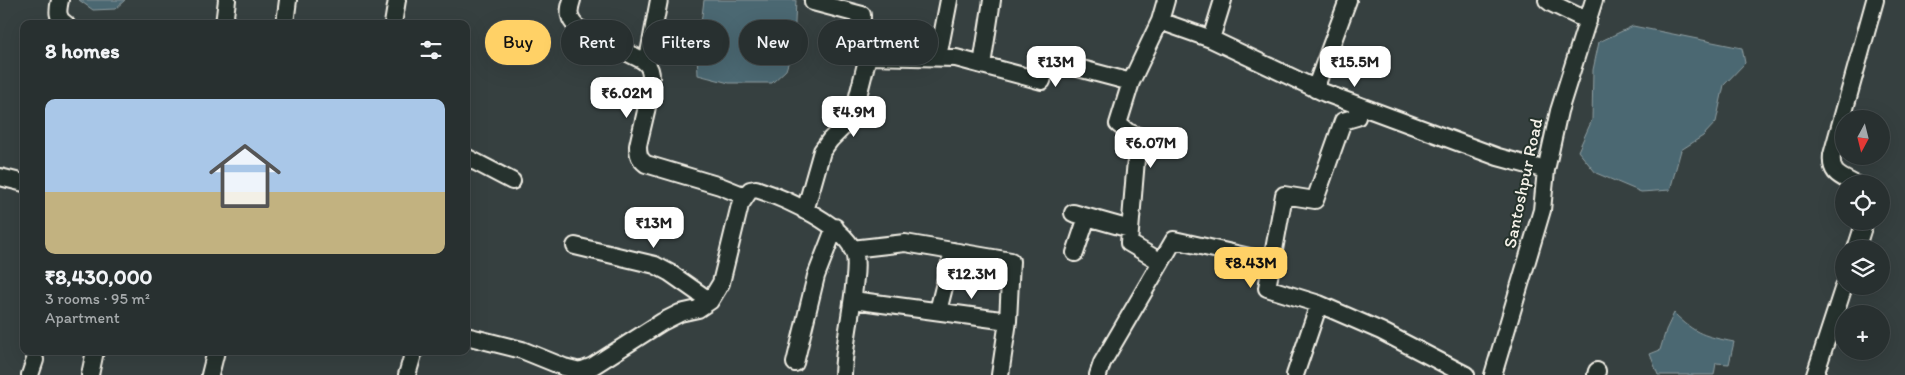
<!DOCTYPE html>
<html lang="en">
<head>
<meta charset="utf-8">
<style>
	:root { --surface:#283030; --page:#343c3c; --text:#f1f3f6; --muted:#a5a9ab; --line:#444b4c; --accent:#ffd166 }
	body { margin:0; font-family:Itim,sans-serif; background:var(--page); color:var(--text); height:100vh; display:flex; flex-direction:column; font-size:19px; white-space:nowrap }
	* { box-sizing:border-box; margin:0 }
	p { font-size:16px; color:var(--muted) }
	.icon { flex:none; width:28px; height:28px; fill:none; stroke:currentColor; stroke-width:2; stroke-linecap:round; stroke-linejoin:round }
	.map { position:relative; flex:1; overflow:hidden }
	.sheet { position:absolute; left:20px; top:20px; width:450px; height:335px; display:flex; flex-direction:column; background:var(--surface); border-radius:10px; box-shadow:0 5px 20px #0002,0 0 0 1px var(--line) }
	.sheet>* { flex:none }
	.top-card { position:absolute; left:485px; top:20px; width:475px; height:45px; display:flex; gap:10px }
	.needle { width:32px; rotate:187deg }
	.buttons { position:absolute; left:1835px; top:110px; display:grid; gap:10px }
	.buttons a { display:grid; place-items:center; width:55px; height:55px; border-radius:50%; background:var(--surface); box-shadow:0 5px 20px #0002,0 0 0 1px var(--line); font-size:25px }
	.price { position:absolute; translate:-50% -42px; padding:0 11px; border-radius:10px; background:#fff; color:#222; font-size:16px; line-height:32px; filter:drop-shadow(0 1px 2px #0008) }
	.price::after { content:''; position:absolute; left:50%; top:30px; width:15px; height:11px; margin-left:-8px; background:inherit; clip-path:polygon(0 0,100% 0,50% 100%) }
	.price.current { background:var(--accent); color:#111 }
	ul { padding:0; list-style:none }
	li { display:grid; align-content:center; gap:10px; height:265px; padding:0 25px }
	li span { display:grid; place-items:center; height:155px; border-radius:10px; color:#555 }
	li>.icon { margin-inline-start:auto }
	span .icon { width:90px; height:90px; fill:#fffc; stroke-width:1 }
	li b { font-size:21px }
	h2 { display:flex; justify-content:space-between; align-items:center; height:60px; padding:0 25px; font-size:21px }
	.tag { padding:0 18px; border-radius:22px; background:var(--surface); box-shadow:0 5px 20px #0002,0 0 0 1px var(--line); font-size:18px; line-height:45px }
	.tag.current { background:var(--accent); color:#111 }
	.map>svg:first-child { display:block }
	.water { fill:#4c6772; stroke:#8f9ea1 }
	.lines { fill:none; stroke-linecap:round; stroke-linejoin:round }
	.street-casing { stroke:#f4f1e8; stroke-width:20 }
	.street { stroke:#26332d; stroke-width:16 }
	.labels { text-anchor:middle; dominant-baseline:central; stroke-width:4; stroke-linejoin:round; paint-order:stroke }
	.street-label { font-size:18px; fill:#f4f1e8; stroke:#26332d }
</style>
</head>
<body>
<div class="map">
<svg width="1905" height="375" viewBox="0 0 1905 375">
	<rect width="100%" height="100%" fill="#364040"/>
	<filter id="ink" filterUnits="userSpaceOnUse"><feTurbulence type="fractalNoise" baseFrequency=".02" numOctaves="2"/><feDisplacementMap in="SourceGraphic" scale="10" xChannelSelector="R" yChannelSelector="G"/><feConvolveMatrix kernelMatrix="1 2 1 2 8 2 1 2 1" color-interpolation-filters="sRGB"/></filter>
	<g filter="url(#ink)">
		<path class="water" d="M79,0H125L115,9L93,10Z
			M704,0H796L794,45L786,70L772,83H729L698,75L697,55Z
			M1633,26L1742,48L1745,63L1724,85L1716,122L1703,136L1681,150L1670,190L1641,192L1596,173L1578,151L1592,120L1593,70L1599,42Z
			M1674,313C1696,335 1705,336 1734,342L1729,364L1716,363L1714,375H1658L1650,354L1660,350L1666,330Z"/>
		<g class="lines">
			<g class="street-casing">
				<path id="street" d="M60,0C58,9 56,19 66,24
					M572,0C568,12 568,19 578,28L640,59C645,62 648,64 650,70C655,84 641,129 638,146C638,154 639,159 646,164L720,186L745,196
					M813,0V2L862,15L861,50L868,56L956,58L1042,81L1046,67L1059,63L1131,82L1160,21L1166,0
					M1547,0L1551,3L1588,21
					M1160,21L1211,39L1325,93L1498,157L1546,170
					M285,23L288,0
					M224,24L227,0
					M393,24L397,0
					M1211,39L1223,0
					M938,57L949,0
					M647,64L659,0
					M982,65L992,0
					M1131,82L1118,124L1128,132L1138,136L1129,243L1161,262
					M1315,89L1348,0
					M1360,106L1357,117L1343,121L1315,200L1284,195L1267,288L1319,304L1381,331L1466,375
					M466,157L512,181
					M0,177L24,183
					M1855,184C1840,176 1830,174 1832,155L1875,0
					M805,211L822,151L830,140L849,121L854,112L868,56
					M1073,213L1130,229
					M575,246L655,265L670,273L710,301
					M852,249L905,243L1011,261L1008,321
					M1856,249L1865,221
					M1075,253L1087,217
					M853,300L1008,321L1000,375
					M938,311L953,251
					M466,336L522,350L564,367L580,371L593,366L662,322L680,313L698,309L710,301L721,283L740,205L750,190L756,189C784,198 849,226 855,256C857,266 855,277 854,287C851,317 844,345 843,375
					M795,363L816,276L835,227
					M30,375L35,360
					M90,375L95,351
					M210,375L216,351
					M407,375L414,351
					M1098,375L1102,363L1174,240L1272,262
					M1295,375L1319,304
					M1493,375L1542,210L1546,170L1559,111L1594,0
					M1596,375L1597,371
					M1815,375L1844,286"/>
			</g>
			<use href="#street" class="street"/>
		</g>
	</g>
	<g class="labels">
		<g class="street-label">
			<text transform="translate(1523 183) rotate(-78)">Santoshpur Road</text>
		</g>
	</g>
</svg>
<div class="buttons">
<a><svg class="needle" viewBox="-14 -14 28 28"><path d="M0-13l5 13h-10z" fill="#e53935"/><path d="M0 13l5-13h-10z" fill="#a5a9ab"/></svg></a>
<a><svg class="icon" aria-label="locate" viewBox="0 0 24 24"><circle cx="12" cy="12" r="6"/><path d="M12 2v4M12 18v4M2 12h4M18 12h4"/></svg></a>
<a><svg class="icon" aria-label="layers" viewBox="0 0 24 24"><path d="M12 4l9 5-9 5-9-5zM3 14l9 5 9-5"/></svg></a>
<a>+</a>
</div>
<b class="price" style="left:1056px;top:88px">₹13M</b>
<b class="price" style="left:1355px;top:88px">₹15.5M</b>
<b class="price" style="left:627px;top:119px">₹6.02M</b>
<b class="price" style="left:854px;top:138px">₹4.9M</b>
<b class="price" style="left:1151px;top:169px">₹6.07M</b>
<b class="price" style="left:654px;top:249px">₹13M</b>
<b class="price current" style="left:1251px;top:289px">₹8.43M</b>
<b class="price" style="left:972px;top:300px">₹12.3M</b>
<div class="top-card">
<a class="tag current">Buy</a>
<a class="tag">Rent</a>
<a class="tag">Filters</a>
<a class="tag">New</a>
<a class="tag">Apartment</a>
</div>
<section class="sheet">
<h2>8 homes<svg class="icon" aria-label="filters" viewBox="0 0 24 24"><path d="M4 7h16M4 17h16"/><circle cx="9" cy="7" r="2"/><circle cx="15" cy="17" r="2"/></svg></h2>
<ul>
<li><span style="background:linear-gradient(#a9c7e8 60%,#c2b280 0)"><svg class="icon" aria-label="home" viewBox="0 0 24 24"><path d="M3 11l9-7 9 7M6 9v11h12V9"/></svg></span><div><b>₹8,430,000</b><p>3 rooms · 95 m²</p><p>Apartment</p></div></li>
</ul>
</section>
</div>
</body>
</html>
